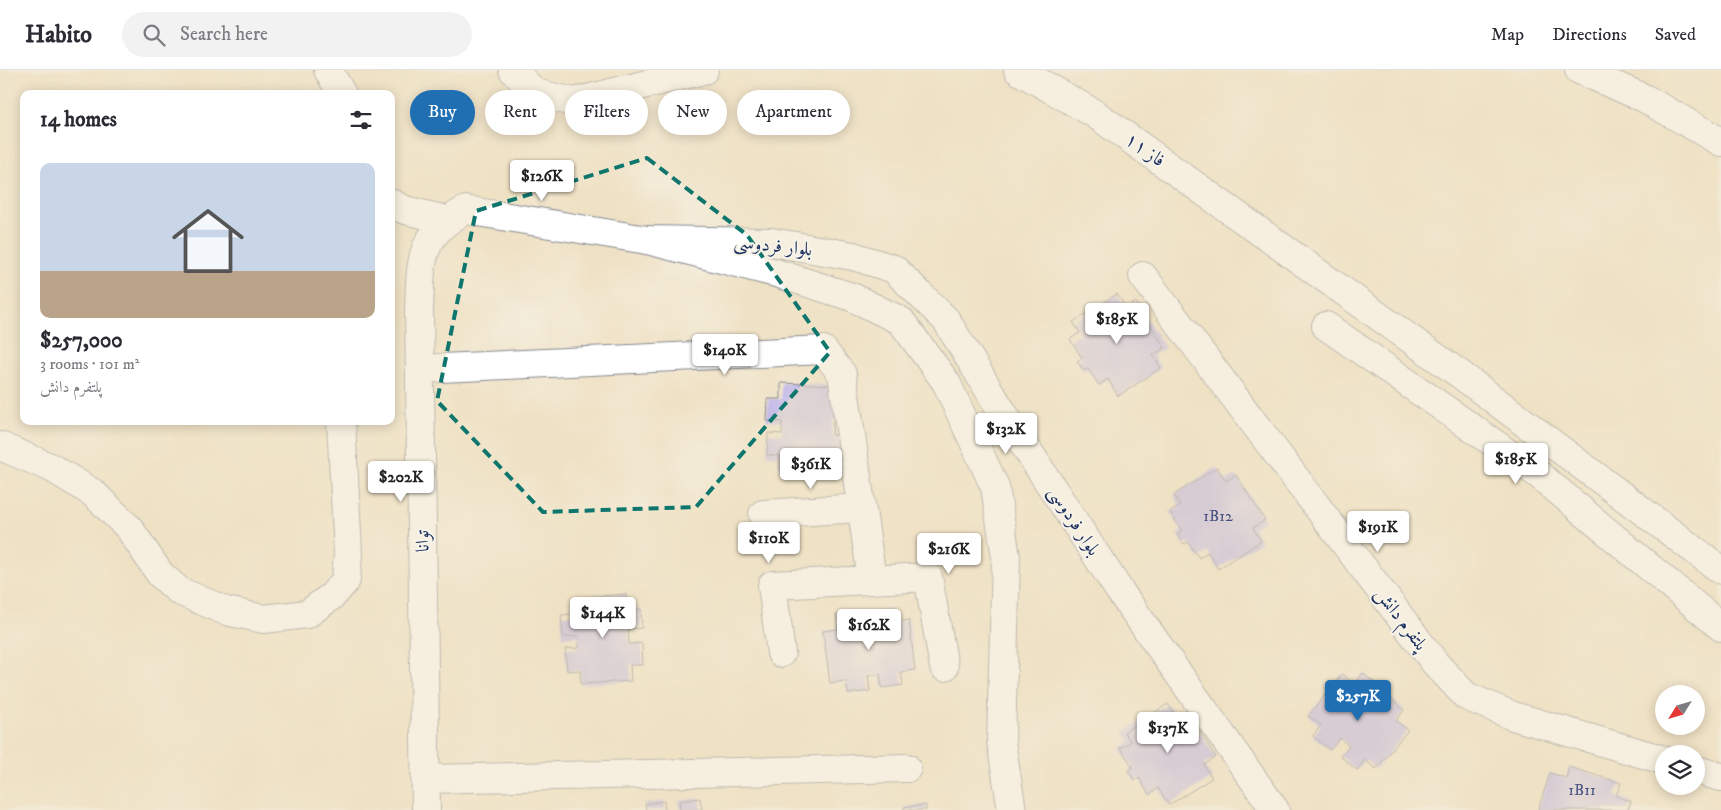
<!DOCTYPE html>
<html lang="en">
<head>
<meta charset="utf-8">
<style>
	:root { --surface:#fff; --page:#f2f2f3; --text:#2b2b33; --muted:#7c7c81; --line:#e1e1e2; --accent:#1f6fb2 }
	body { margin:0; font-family:"IM FELL DW Pica",Amiri,serif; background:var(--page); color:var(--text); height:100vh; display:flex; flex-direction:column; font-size:19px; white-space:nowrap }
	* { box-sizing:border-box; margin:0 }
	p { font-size:16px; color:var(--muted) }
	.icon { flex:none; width:28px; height:28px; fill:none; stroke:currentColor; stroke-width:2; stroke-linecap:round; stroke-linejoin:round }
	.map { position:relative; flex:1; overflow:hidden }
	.panel { position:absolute; left:20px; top:20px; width:375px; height:335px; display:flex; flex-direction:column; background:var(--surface); border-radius:10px; box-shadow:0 2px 12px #0003 }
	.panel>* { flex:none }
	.banner { position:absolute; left:410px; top:20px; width:475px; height:45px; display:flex; gap:10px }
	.needle { width:32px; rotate:233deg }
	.buttons { position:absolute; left:1655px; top:615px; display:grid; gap:10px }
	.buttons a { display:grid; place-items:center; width:50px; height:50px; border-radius:50%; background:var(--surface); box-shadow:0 2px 12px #0003; font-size:25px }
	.price { position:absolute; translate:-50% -42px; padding:0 11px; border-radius:5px; background:#fff; color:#222; font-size:16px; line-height:32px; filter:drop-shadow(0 1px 2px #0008) }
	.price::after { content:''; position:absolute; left:50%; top:30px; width:15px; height:11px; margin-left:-8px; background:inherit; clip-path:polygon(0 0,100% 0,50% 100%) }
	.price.on { background:var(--accent); color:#fff }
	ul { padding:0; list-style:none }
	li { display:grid; align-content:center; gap:10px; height:265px; padding:0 20px }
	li+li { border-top:1px solid var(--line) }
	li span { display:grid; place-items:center; height:155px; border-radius:10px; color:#555 }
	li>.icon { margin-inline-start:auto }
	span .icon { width:90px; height:90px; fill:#fffc; stroke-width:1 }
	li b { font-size:21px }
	h2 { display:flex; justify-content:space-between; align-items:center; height:60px; padding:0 20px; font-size:21px }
	.tag { padding:0 18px; border-radius:22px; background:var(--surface); box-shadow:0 2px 12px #0003; font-size:18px; line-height:45px }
	.tag.on { background:var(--accent); color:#fff }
	header { display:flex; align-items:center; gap:30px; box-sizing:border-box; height:70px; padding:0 25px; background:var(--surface); border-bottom:1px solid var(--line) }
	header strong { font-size:24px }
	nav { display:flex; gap:28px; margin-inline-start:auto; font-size:18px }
	.search { width:350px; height:45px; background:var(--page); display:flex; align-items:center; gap:12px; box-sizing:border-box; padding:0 18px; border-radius:28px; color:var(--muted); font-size:19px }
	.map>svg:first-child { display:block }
	.building { fill:#bab1e7 }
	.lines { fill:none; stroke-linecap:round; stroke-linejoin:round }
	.minor-casing { stroke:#858891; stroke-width:30 }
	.major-casing { stroke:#858891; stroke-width:30 }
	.minor { stroke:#fff; stroke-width:28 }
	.major { stroke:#fff; stroke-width:28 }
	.marked { fill:none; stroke:#0f766e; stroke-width:4; stroke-dasharray:10 6; stroke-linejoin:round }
	.labels { text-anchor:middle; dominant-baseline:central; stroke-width:4; stroke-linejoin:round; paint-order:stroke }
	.number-label { font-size:16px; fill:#435080 }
	.street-label { font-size:19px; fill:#1b2f5e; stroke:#f7f3e8 }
</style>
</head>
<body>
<header>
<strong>Habito</strong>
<div class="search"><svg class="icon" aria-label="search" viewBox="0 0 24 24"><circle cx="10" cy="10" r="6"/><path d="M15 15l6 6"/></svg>Search here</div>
<nav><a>Map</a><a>Directions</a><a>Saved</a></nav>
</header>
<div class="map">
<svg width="1721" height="740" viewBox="0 0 1721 740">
	<rect width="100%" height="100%" fill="#f7f3e8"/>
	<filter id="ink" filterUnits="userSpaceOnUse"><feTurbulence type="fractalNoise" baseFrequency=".02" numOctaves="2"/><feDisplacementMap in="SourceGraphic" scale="10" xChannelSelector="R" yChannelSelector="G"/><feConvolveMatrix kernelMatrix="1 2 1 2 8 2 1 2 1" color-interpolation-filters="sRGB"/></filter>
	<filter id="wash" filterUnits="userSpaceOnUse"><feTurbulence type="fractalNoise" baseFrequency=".0096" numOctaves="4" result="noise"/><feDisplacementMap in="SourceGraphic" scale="20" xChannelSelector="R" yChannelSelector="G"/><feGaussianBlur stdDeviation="1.12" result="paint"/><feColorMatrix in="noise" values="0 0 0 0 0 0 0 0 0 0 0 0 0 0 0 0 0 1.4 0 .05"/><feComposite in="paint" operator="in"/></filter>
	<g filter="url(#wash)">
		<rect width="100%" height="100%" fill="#efe1c4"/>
		<g id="blocks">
			<path class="building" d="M1117,224L1126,238L1136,232L1165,278L1153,285L1161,298L1118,326L1108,309L1099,315L1088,299L1084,301L1077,291L1082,288L1070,269L1080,263L1073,252Z
				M781,313L834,315L847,350H833L832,365H845L844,387H831L830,402L780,400V386L767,385L768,363L782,364V352L767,351L768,329H781Z
				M1217,397L1226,411L1236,405L1265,450L1253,458L1261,471L1218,499L1208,482L1199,488L1188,472L1184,474L1177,464L1182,461L1170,442L1180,436L1174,425Z
				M626,524L627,540L641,539L642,558L628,559L629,574L642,573L643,595H630L631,611L581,614L580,600L567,601L565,579L579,578L578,566L563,567L561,545L574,544L573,528Z
				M891,539L893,553L909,550L915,600L901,602L903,615L882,618L880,604L868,606L870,621L848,624L846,611L830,613L823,561L838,559L836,545L855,543L856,557L872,555L870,542Z
				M1363,603L1377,615L1368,626L1380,636L1388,626L1404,640L1396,651L1408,660L1376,699L1365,690L1357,700L1340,686L1349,676L1340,668L1330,680L1313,666L1321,655L1308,646L1342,604L1354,614Z
				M1168,634L1177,648L1186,641L1216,687L1204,695L1212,708L1169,735L1158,718L1149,725L1139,708L1135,711L1128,701L1133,697L1120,678L1131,672L1124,662Z
				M1569,697L1621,713L1616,726L1631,731L1628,740H1538L1550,703L1566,708Z
				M700,728L702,740H680L679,731Z
				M664,731L665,740H646L645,734Z
				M926,735V740H904V737Z"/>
		</g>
	</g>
	<g filter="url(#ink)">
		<use href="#blocks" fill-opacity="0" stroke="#858891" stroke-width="1"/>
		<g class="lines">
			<g class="minor-casing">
				<path id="minor" d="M328,0L342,24
					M513,0L535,23L574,32L704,0
					M1018,0L1095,44L1461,305L1721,500
					M1579,0L1644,28L1721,72
					M391,133L405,140L447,150
					M1143,206L1435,593L1466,626L1513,646L1664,690
					M1326,256L1538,404L1721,557
					M420,299L823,280L842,304L872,509
					M0,376L52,398L93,423L129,458L160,504L179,521L226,541L264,549L307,544L332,526L346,510L348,483L341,351
					M763,444L861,438
					M781,583L772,515L928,507L944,597
					M1696,700L1721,707
					M426,709L907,698
					M426,740L419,241C421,193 417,165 466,140L647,170L772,172L853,186L894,199L946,250L998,335L1119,520L1275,740"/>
			</g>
			<g class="major-casing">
				<path id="major" d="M647,170L776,203L852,227L901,251L946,312L995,417L1006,487L1001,672L1012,740"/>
			</g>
			<use href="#minor" class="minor"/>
			<use href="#major" class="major"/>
		</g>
	</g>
	<path d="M0 0H1721V740H0ZM647,88L747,165L830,282L696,437L543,442L437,331L476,141Z" fill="#efe1c4" fill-opacity=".55" fill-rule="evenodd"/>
	<path class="marked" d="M647,88L747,165L830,282L696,437L543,442L437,331L476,141Z"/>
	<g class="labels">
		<g class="number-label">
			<text x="1218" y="446">1B12</text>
			<text x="1582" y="720">1B11</text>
		</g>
		<g class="street-label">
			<text transform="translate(1145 80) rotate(36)">فاز ۱۱</text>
			<text transform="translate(773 176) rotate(6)">بلوار فردوسی</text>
			<text transform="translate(1074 451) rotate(57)">بلوار فردوسی</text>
			<text transform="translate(423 471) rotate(-91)">توانا</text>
			<text transform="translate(1401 549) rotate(53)">پلتفرم دانش</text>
		</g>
	</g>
</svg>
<div class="buttons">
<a><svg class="needle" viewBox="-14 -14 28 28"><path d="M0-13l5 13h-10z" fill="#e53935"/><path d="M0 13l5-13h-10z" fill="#7c7c81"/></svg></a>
<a><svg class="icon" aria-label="layers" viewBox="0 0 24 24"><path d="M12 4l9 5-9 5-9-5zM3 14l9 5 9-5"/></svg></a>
</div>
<b class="price" style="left:542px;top:132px">$126K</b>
<b class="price" style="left:1117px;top:275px">$185K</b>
<b class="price" style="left:725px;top:306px">$140K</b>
<b class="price" style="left:1006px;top:385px">$132K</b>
<b class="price" style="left:1516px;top:415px">$185K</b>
<b class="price" style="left:811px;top:420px">$361K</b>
<b class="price" style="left:401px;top:433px">$202K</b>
<b class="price" style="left:1378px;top:483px">$191K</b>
<b class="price" style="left:769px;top:494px">$110K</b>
<b class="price" style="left:949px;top:505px">$216K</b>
<b class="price" style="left:603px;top:569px">$144K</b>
<b class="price" style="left:869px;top:581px">$162K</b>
<b class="price on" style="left:1358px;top:652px">$257K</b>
<b class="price" style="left:1168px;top:684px">$137K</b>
<div class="banner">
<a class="tag on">Buy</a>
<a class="tag">Rent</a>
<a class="tag">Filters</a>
<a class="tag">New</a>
<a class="tag">Apartment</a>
</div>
<section class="panel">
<h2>14 homes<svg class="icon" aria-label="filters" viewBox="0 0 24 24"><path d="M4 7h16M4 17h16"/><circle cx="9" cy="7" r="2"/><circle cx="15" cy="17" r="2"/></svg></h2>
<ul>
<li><span style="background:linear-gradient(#c9d6e8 70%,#b9a48a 0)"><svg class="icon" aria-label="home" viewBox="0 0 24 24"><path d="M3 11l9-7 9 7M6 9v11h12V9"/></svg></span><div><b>$257,000</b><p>3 rooms · 101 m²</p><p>پلتفرم دانش</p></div></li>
</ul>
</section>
</div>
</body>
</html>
